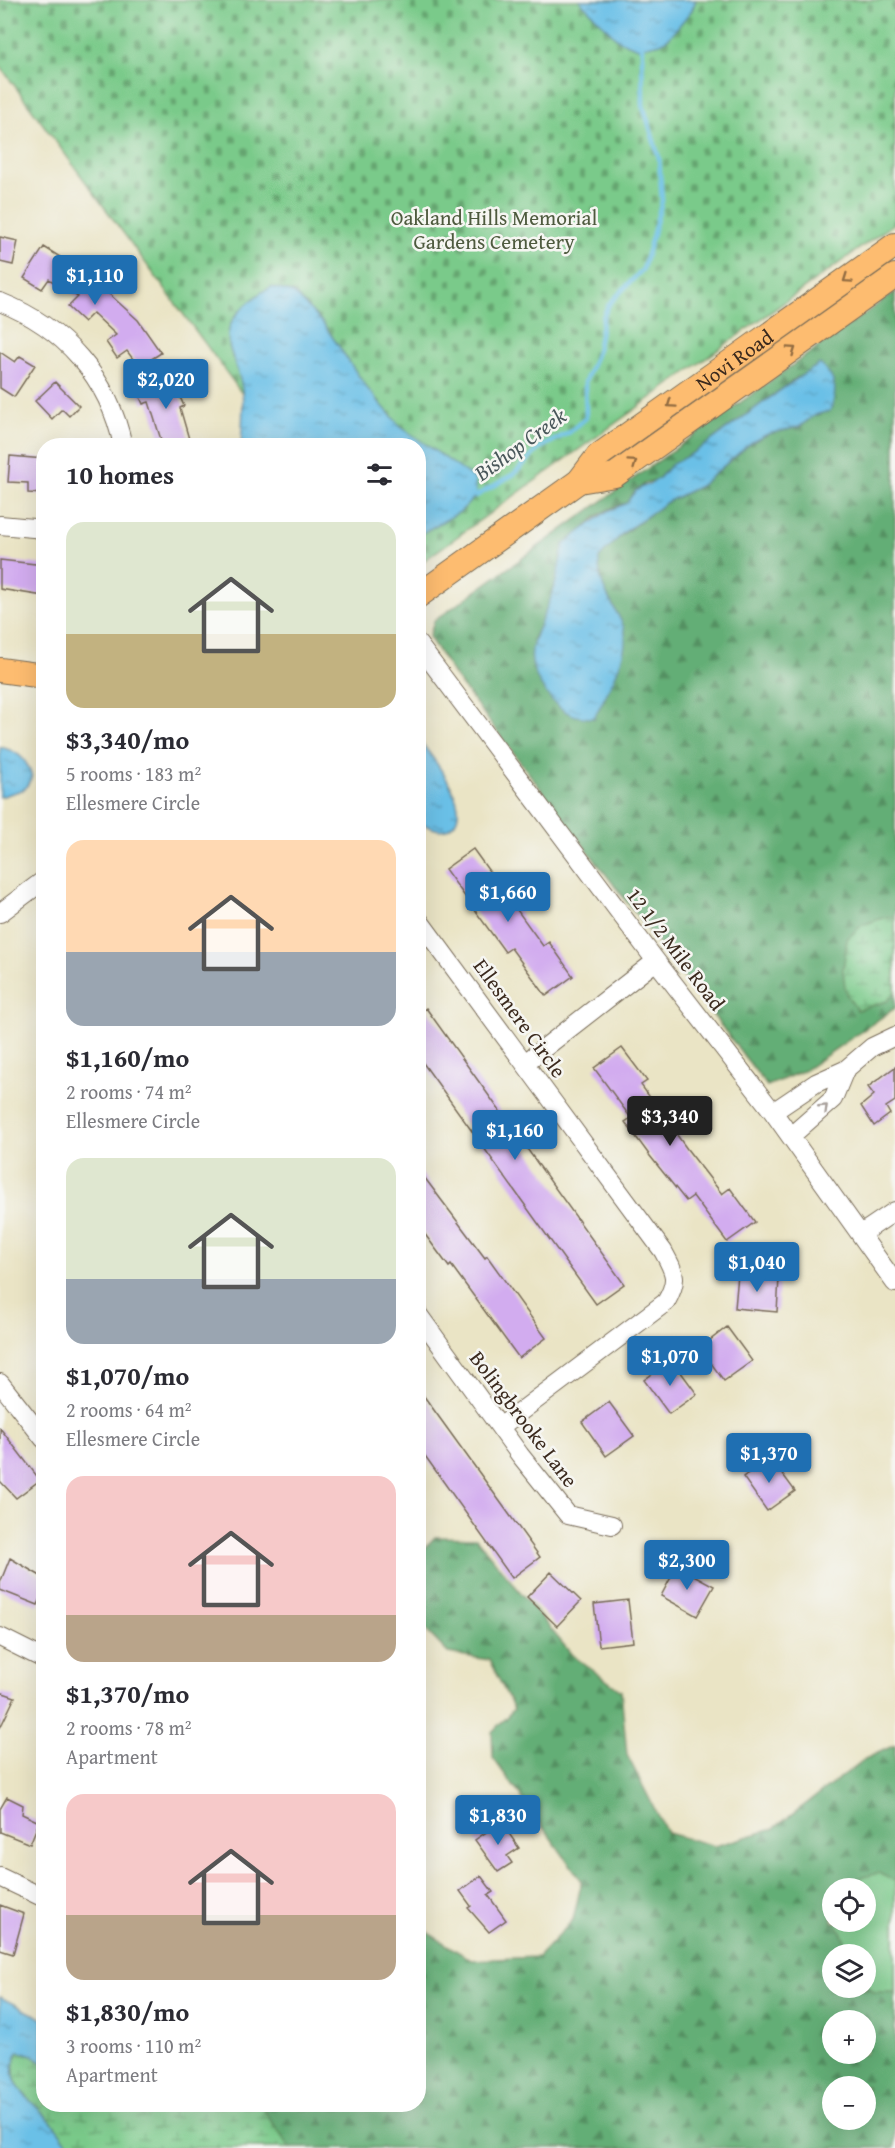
<!DOCTYPE html>
<html lang="en">
<head>
<meta charset="utf-8">
<style>
	:root { --surface:#fff; --page:#f2f2f3; --text:#2b2b33; --muted:#7c7c81; --accent:#1f6fb2 }
	body { margin:0; font-family:"Gentium Book Plus",serif; background:var(--page); color:var(--text); height:100vh; display:flex; flex-direction:column; font-size:22px; white-space:nowrap }
	* { box-sizing:border-box; margin:0 }
	p { font-size:20px; color:var(--muted) }
	.icon { flex:none; width:33px; height:33px; fill:none; stroke:currentColor; stroke-width:2; stroke-linecap:round; stroke-linejoin:round }
	.map { position:relative; flex:1; overflow:hidden }
	.panel { position:absolute; left:36px; top:438px; width:390px; height:1674px; display:flex; flex-direction:column; background:var(--surface); border-radius:24px; box-shadow:0 6px 24px #0002 }
	.panel>* { flex:none }
	.tools { position:absolute; left:822px; top:1878px; display:grid; gap:12px }
	.tools a { display:grid; place-items:center; width:54px; height:54px; border-radius:50%; background:var(--surface); box-shadow:0 6px 24px #0002; font-size:30px }
	.price { position:absolute; translate:-50% -51px; padding:0 14px; border-radius:6px; background:var(--accent); color:#fff; font-size:20px; line-height:39px; filter:drop-shadow(0 2px 3px #0008) }
	.price::after { content:''; position:absolute; left:50%; top:36px; width:18px; height:14px; margin-left:-9px; background:inherit; clip-path:polygon(0 0,100% 0,50% 100%) }
	.price.on { background:#222; color:#fff }
	ul { padding:0; list-style:none }
	li { display:grid; align-content:center; gap:12px; height:318px; padding:0 30px }
	li span { display:grid; place-items:center; height:186px; border-radius:18px; color:#555 }
	li>.icon { margin-inline-start:auto }
	span .icon { width:108px; height:108px; fill:#fffc; stroke-width:1 }
	li b { font-size:26px }
	h2 { display:flex; justify-content:space-between; align-items:center; height:72px; padding:0 30px; font-size:26px }
	.map>svg:first-child { display:block }
	.forest { fill:url(#forest-firs); stroke:#4f6c4a; stroke-width:1.5; fill-rule:evenodd }
	.wetland { fill:url(#wetland-marsh); stroke:#5a7a54; stroke-width:1.5 }
	.cemetery { fill:url(#cemetery-stones); stroke:#5a7a54; stroke-width:1.5 }
	.garden { fill:#7aca8a; stroke:#5a7a54; stroke-width:1.5 }
	.water { fill:url(#water-ripples); stroke:#537582; stroke-width:1.5 }
	.lines { fill:none; stroke-linecap:round; stroke-linejoin:round }
	.stream { stroke:#6bc0e7; stroke-width:4.5 }
	.building { fill:#d2acef }
	.minor-casing { stroke:#786b58; stroke-width:20 }
	.major-casing { stroke:#786b58; stroke-width:26 }
	.minor { stroke:#fff; stroke-width:18 }
	.major { stroke:#fdbc6f; stroke-width:24 }
	.oneway { stroke:#926c42 }
	.oneway2 { stroke:#a79f9a }
	.labels { text-anchor:middle; dominant-baseline:central; stroke-width:5; stroke-linejoin:round; paint-order:stroke }
	.park-label { font-size:21px; fill:#4e5a3e; stroke:#f6f6f2 }
	.street-label { font-size:21px; fill:#3b2a1e; stroke:#f6f6f2 }
	.water-label { font-size:22px; font-style:italic; fill:#49575a; stroke:#f6f6f2 }
</style>
</head>
<body>
<div class="map">
<svg width="895" height="2148" viewBox="0 0 895 2148">
	<defs>
		<pattern id="forest-firs" width="22" height="20" patternUnits="userSpaceOnUse" patternTransform="scale(1.5)"><rect width="22" height="20" fill="#63ae76"/><path d="M5 1l3.5 6h-7zM16 11l3.5 6h-7z" fill="#538e60"/></pattern>
		<pattern id="wetland-marsh" width="20" height="14" patternUnits="userSpaceOnUse" patternTransform="scale(1.5)"><rect width="20" height="14" fill="#7aca8a"/><path d="M1 5h8M5 5V1M11 12h8M15 12V8" fill="none" stroke="#65a470"/></pattern>
		<pattern id="cemetery-stones" width="16" height="16" patternUnits="userSpaceOnUse" patternTransform="scale(1.5)"><rect width="16" height="16" fill="#7aca8a"/><path d="M2 7V4a2 2 0 0 1 4 0v3zM10 15v-3a2 2 0 0 1 4 0v3z" fill="#65a470"/></pattern>
		<pattern id="water-ripples" width="26" height="14" patternUnits="userSpaceOnUse" patternTransform="scale(1.5)"><rect width="26" height="14" fill="#6bc0e7"/><path d="M2 4q2-2 4 0t4 0M15 11q2-2 4 0t4 0" fill="none" stroke="#599cbb"/></pattern>
	</defs>
	<rect width="100%" height="100%" fill="#f6f6f2"/>
	<filter id="ink" filterUnits="userSpaceOnUse"><feTurbulence type="fractalNoise" baseFrequency=".0167" numOctaves="2"/><feDisplacementMap in="SourceGraphic" scale="12" xChannelSelector="R" yChannelSelector="G"/><feConvolveMatrix kernelMatrix="1 2 1 2 8 2 1 2 1" color-interpolation-filters="sRGB"/></filter>
	<filter id="wash" filterUnits="userSpaceOnUse"><feTurbulence type="fractalNoise" baseFrequency=".008" numOctaves="4" result="noise"/><feDisplacementMap in="SourceGraphic" scale="24" xChannelSelector="R" yChannelSelector="G"/><feGaussianBlur stdDeviation="1.35" result="paint"/><feColorMatrix in="noise" values="0 0 0 0 0 0 0 0 0 0 0 0 0 0 0 0 0 1.4 0 .05"/><feComposite in="paint" operator="in"/></filter>
	<g filter="url(#wash)">
		<rect width="100%" height="100%" fill="#eae4c5"/>
		<path class="forest" d="M895,292V1008L805,1070L767,1086L454,675L429,637L434,621ZM798,377L830,411L815,415L799,427L768,434L752,442L700,486L667,502L623,534L598,558C599,588 610,598 622,623C634,648 606,694 594,718L551,599C565,557 578,514 627,503L632,494L646,483L658,479L670,466L698,450Z
			M435,1537L476,1538L572,1655L621,1691L627,1755L667,1833L715,1846L773,1829L865,1759L895,1745V2148H290L260,2105L418,2104L419,1927L471,1960L538,1957L573,1920L582,1881L493,1758L492,1732L514,1709L489,1660L448,1653L419,1623V1554ZM832,1888H866V1922H832ZM832,1954H866V1988H832ZM832,2020H866V2054H832ZM832,2086H866V2120H832Z"/>
		<path class="wetland" d="M886,917H895V992L887,1001L857,1010L846,994L843,971L847,939L862,925Z
			M18,2052L30,2054L43,2063L44,2104L260,2105L290,2148H71C64,2138 57,2127 48,2118C30,2100 3,2083 18,2052Z"/>
		<path class="cemetery" d="M0,0H895V223L419,564L418,446L280,445L0,66Z"/>
		<path class="garden" d="M878,1873L895,1881V1992H874L866,1984V1954H851L836,1922H866V1888H838L851,1881Z"/>
		<path class="water" d="M579,0H696L692,10L669,38L661,43L638,48L618,40Z
			M272,287L294,293L323,323L367,388L401,427L475,479L476,496L460,512L419,535L418,446L241,445C242,427 244,408 242,389C237,354 211,335 246,305C254,298 262,290 272,287Z
			M820,364C837,379 838,391 830,411L815,415L799,427L768,434L752,442L700,486L667,502L623,533L599,558C598,587 610,598 622,623C635,648 606,694 594,718C576,718 562,713 550,698C517,657 535,640 551,597C558,579 559,562 564,544L606,512L627,503C637,484 644,489 658,479C663,475 666,469 671,465C680,459 691,455 699,449C740,421 778,389 820,364Z
			M418,738C430,755 473,805 453,825C442,835 430,827 419,822Z
			M0,747C18,751 27,759 32,777L25,789L0,797Z
			M0,1997L43,2019V2063L30,2054L18,2052C2,2083 31,2100 48,2118C57,2127 64,2138 71,2148H0Z"/>
		<g class="lines">
			<path class="stream" d="M476,496L514,474L540,448L568,433L586,418L585,382L597,352L603,317L609,304L643,269L662,201L659,158L643,105L642,47"/>
		</g>
		<g id="blocks">
			<path class="building" d="M0,237L18,241L13,265L0,262Z
				M44,247L87,274L138,320L161,353L139,367L127,351L117,358L106,342L116,335L93,313L84,322L68,307L78,297L49,279L42,289L24,278Z
				M0,352L15,362L20,356L35,365L14,397L0,388Z
				M170,375L173,383L177,381L183,395L180,397L184,406L180,408L191,446H163L149,402L143,404L136,388Z
				M55,382L79,406L69,416L62,409L52,419L35,401Z
				M10,456L44,459V494L28,493V483L8,482Z
				M0,560L44,565V596L0,589Z
				M473,849L543,946L549,942L573,976L546,996L511,948L505,952L445,869Z
				M426,1008L624,1284L596,1304L418,1056V1014Z
				M622,1048L647,1081L641,1085L687,1149L722,1194L730,1188L755,1222L727,1242L693,1196L686,1201L650,1156L625,1122L631,1118L594,1068Z
				M895,1067V1101L886,1107L890,1114L874,1126L861,1106L874,1095L868,1087Z
				M418,1169L485,1258L487,1256L546,1338L519,1358L451,1265L449,1267L418,1225Z
				M738,1274L779,1278L777,1312L735,1308Z
				M727,1327L752,1361L724,1381L700,1348Z
				M672,1360L697,1394L669,1414L644,1380Z
				M418,1388L540,1557L512,1578L418,1446Z
				M609,1402L634,1436L606,1456L582,1422Z
				M0,1428L40,1480L16,1498L0,1481Z
				M770,1457L795,1491L767,1511L743,1477Z
				M10,1558L44,1578V1592L38,1605L0,1590V1583Z
				M677,1566L714,1586L697,1616L661,1596Z
				M551,1572L581,1601L557,1626L527,1597Z
				M628,1600L633,1642L599,1646L594,1604Z
				M0,1692L15,1697L0,1728Z
				M7,1797L23,1805L22,1814L39,1822L30,1844L0,1832V1809Z
				M501,1822L519,1848L507,1856L512,1863L498,1872L475,1840Z
				M481,1876L493,1892L488,1895L506,1920L489,1932L468,1908L471,1906L460,1891Z
				M0,1905L24,1914L13,1954L0,1950Z"/>
		</g>
	</g>
	<g filter="url(#ink)">
		<use href="#blocks" fill-opacity="0" stroke="#786b58" stroke-width="1.5"/>
		<g class="lines">
			<g class="minor-casing">
				<path id="minor" d="M0,302C64,327 109,378 123,446
					M0,525L44,529
					M418,644L656,961L773,1112L895,1283
					M0,913L44,880
					M418,919L663,1251C675,1273 679,1279 666,1302L500,1427
					M525,1063L656,961
					M773,1112L816,1083L845,1070L872,1047L895,1036
					M791,1136L833,1099L845,1070
					M861,1234L895,1211
					M418,1314L520,1455L568,1515L612,1525
					M0,1383L44,1439
					M0,1637L44,1659
					M0,1877L44,1898"/>
			</g>
			<g class="major-casing">
				<g id="major">
					<path d="M579,481L615,475L895,276"/>
					<path id="s1" d="M418,596L579,481L598,456L895,245"/>
					<path d="M0,670L44,676"/>
				</g>
			</g>
			<use href="#minor" class="minor"/>
			<use href="#major" class="major"/>
		</g>
		<defs><path id="oneway-chevron" d="M-2-3.5L2.5 0L-2 3.5" fill="none" stroke-width="1.6" stroke-linecap="round" stroke-linejoin="round" transform="scale(1.5)"/></defs>
		<g class="oneway">
			<use href="#oneway-chevron" transform="translate(847 279) rotate(145)"/>
			<use href="#oneway-chevron" transform="translate(792 350) rotate(-35)"/>
			<use href="#oneway-chevron" transform="translate(671 404) rotate(145)"/>
			<use href="#oneway-chevron" transform="translate(633 463) rotate(-35)"/>
		</g>
		<use class="oneway2" href="#oneway-chevron" transform="translate(824 1108) rotate(-44)"/>
	</g>
	<g class="labels">
		<g class="park-label">
			<text x="494" y="217">Oakland Hills Memorial<tspan x="494" dy="24">Gardens Cemetery</tspan></text>
		</g>
		<g class="street-label">
			<text stroke="none"><textPath href="#s1" startOffset="396">Novi Road</textPath></text>
			<text transform="translate(676 949) rotate(53)">12 1/2 Mile Road</text>
			<text transform="translate(520 1018) rotate(54)">Ellesmere Circle</text>
			<text transform="translate(524 1419) rotate(53)">Bolingbrooke Lane</text>
		</g>
		<g class="water-label">
			<text transform="translate(520 444) rotate(-36)">Bishop Creek</text>
		</g>
	</g>
</svg>
<div class="tools">
<a><svg class="icon" aria-label="locate" viewBox="0 0 24 24"><circle cx="12" cy="12" r="6"/><path d="M12 2v4M12 18v4M2 12h4M18 12h4"/></svg></a>
<a><svg class="icon" aria-label="layers" viewBox="0 0 24 24"><path d="M12 4l9 5-9 5-9-5zM3 14l9 5 9-5"/></svg></a>
<a>+</a>
<a>−</a>
</div>
<b class="price" style="left:95px;top:306px">$1,110</b>
<b class="price" style="left:166px;top:410px">$2,020</b>
<b class="price" style="left:508px;top:923px">$1,660</b>
<b class="price on" style="left:670px;top:1147px">$3,340</b>
<b class="price" style="left:515px;top:1161px">$1,160</b>
<b class="price" style="left:757px;top:1293px">$1,040</b>
<b class="price" style="left:670px;top:1387px">$1,070</b>
<b class="price" style="left:769px;top:1484px">$1,370</b>
<b class="price" style="left:687px;top:1591px">$2,300</b>
<b class="price" style="left:498px;top:1846px">$1,830</b>
<section class="panel">
<h2>10 homes<svg class="icon" aria-label="filters" viewBox="0 0 24 24"><path d="M4 7h16M4 17h16"/><circle cx="9" cy="7" r="2"/><circle cx="15" cy="17" r="2"/></svg></h2>
<ul>
<li><span style="background:linear-gradient(#dfe7d0 60%,#c2b280 0)"><svg class="icon" aria-label="home" viewBox="0 0 24 24"><path d="M3 11l9-7 9 7M6 9v11h12V9"/></svg></span><div><b>$3,340/mo</b><p>5 rooms · 183 m²</p><p>Ellesmere Circle</p></div></li>
<li><span style="background:linear-gradient(#ffd9b3 60%,#9aa5b1 0)"><svg class="icon" aria-label="home" viewBox="0 0 24 24"><path d="M3 11l9-7 9 7M6 9v11h12V9"/></svg></span><div><b>$1,160/mo</b><p>2 rooms · 74 m²</p><p>Ellesmere Circle</p></div></li>
<li><span style="background:linear-gradient(#dfe7d0 65%,#9aa5b1 0)"><svg class="icon" aria-label="home" viewBox="0 0 24 24"><path d="M3 11l9-7 9 7M6 9v11h12V9"/></svg></span><div><b>$1,070/mo</b><p>2 rooms · 64 m²</p><p>Ellesmere Circle</p></div></li>
<li><span style="background:linear-gradient(#f6c9c9 75%,#b9a48a 0)"><svg class="icon" aria-label="home" viewBox="0 0 24 24"><path d="M3 11l9-7 9 7M6 9v11h12V9"/></svg></span><div><b>$1,370/mo</b><p>2 rooms · 78 m²</p><p>Apartment</p></div></li>
<li><span style="background:linear-gradient(#f6c9c9 65%,#b9a48a 0)"><svg class="icon" aria-label="home" viewBox="0 0 24 24"><path d="M3 11l9-7 9 7M6 9v11h12V9"/></svg></span><div><b>$1,830/mo</b><p>3 rooms · 110 m²</p><p>Apartment</p></div></li>
</ul>
</section>
</div>
</body>
</html>
